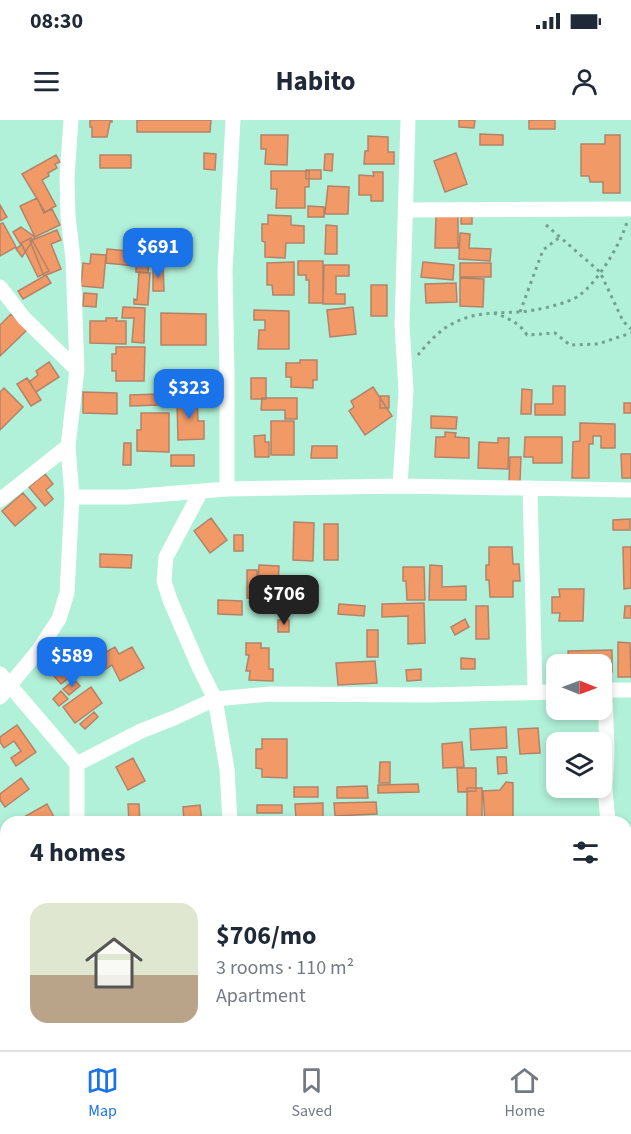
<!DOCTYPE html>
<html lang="en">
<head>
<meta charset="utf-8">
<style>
	:root { --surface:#fff; --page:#f2f2f3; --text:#1f2937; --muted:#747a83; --line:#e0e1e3; --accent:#1a73e8 }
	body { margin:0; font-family:"Source Sans 3",sans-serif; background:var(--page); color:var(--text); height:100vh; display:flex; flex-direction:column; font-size:22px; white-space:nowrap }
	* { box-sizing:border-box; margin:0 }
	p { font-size:20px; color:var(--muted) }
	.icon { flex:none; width:33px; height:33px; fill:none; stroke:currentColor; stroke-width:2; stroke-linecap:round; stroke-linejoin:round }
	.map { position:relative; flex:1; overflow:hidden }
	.drawer { position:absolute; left:0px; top:696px; width:632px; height:234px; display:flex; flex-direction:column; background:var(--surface); border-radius:18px 18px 0 0; box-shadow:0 3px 9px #0003 }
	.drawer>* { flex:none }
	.needle { width:39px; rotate:91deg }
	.buttons { position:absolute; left:546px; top:534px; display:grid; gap:12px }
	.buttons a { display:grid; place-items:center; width:66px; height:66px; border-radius:12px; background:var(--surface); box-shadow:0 3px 9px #0003; font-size:30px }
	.price { position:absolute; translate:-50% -51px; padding:0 14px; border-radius:12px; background:var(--accent); color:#fff; font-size:20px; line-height:39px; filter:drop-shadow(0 2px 3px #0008) }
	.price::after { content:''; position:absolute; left:50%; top:36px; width:18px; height:14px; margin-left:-9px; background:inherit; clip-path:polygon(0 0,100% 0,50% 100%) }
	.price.current { background:#222; color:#fff }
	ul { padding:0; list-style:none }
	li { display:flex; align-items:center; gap:18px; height:150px; padding:0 30px }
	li+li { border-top:2px solid var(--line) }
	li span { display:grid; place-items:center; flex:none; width:168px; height:120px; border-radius:18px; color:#555 }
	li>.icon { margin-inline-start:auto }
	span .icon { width:72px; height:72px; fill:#fffc; stroke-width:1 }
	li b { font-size:26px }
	h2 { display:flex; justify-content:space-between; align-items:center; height:72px; padding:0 30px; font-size:26px }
	.status { display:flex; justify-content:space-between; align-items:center; height:42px; padding:0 30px; background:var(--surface); direction:ltr }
	.status svg { height:16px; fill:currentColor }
	header { display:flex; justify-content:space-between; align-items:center; height:78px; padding:0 30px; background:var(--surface); font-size:27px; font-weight:700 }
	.menu { display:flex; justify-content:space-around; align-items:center; height:84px; border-top:2px solid var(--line); background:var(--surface); font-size:16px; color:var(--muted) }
	.menu a { display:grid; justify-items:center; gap:3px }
	.menu .current { color:var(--accent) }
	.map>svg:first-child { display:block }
	.building { fill:#f19a67; stroke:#b38369; stroke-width:1.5 }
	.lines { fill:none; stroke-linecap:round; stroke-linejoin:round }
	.path { stroke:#71a291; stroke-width:3; stroke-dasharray:3 4.5; stroke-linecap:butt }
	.street { stroke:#fff; stroke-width:15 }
</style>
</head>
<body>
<div class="status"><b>08:30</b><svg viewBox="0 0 49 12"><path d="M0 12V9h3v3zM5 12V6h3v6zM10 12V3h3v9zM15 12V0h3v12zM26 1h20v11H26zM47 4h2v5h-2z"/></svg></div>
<header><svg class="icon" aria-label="menu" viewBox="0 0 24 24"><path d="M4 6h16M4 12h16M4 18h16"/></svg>Habito<svg class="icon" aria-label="person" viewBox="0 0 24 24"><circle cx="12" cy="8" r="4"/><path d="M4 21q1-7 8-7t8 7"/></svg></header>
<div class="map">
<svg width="631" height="930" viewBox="0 0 631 930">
	<rect width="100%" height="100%" fill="#b1f0d9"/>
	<path class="building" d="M90,0H112V2H110L107,17H92V7H90Z
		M137,0H211L210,12H137Z
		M459,0H475L474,8L459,7Z
		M529,0H555V9H529Z
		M480,14L503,15V25H480Z
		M261,15H288L287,45L265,44L266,29H261Z
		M605,15H620V73H603V62H590L589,56H581V24H605Z
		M368,16L388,17V32H394V44H364L365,31H368Z
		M204,33L216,34L215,50L204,49Z
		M456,33L467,64L445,72L434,41Z
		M325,34H333L332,51L324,50Z
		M56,35L60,42L55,44L57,48L48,53L49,56L42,60L56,86L45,92L22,54Z
		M100,35H131V48H100Z
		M306,50H321V59H306Z
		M271,51H309V67H305V88H276L277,69H271Z
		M373,52H383V81H371V75H359V55L374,56Z
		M328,66L349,67L348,94H325Z
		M37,78L44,93L52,89L60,105L35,117L20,86Z
		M0,85L7,97L0,101Z
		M308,86L324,87V97H308Z
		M461,93H472V104H461Z
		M268,95L291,96V105L304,106V123H286L285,138L265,137V122L262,121V104H268Z
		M436,96H458V128H435Z
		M3,103L16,127L0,136V104Z
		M326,105L337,106V134H325Z
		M21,107L35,117L22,137L16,129L21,125L13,112Z
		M57,110L61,120L51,124L61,149L44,156L30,121Z
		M460,113L470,114L469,128L491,129L490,141L459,139Z
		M31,118L49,151L38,157L21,123Z
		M107,129L150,133L148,153L136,152V146L106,143Z
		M91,134L106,135L103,168L81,166L83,143L90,144Z
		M298,141H323V183H309V160H306V155H298Z
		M294,142V175H273L272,165H267V143Z
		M423,142L454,145L453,160L421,157Z
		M460,143H491V157H460Z
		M324,145H349V156H336V174H345V184H323Z
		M153,147H163L164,171H153Z
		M139,152L150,153L148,185L134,184V179L137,180Z
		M46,155L51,163L23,179L18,171Z
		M460,158L484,159L483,187L460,186Z
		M456,163L457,182L426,183L425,164Z
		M371,165H387V196H371Z
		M84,173L97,174L96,187L83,186Z
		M123,187L145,188L144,223L132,222L134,198H122Z
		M353,187L356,214L330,217L327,190Z
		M254,190L289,191V229H258L259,210H265V200H254Z
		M161,193L206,194V225H161Z
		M11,194L27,210L0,236V205Z
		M106,198H117L116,201H126V224L90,223V201H106Z
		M116,227H145L144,261H116V251H112V234H116Z
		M300,240H317V260H313V268L291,267V257H286V243H300Z
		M49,242L59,257L36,272L29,262L38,255L36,251Z
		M27,258L41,280L31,286L17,264Z
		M251,258H266V279H251Z
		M553,266H565V295H535V284H553Z
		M373,267L392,296L365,315L349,291L354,287L351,281Z
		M4,268L23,287L0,310V272Z
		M522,269L532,270L531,294H521Z
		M83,272L117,273V294L83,293Z
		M159,274V285L130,286V275Z
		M380,276H389V288H380Z
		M197,278L198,301H204V319L178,320L177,279Z
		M262,278H297V299H285V290H261Z
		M624,283H631V293H624Z
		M141,293H169V332L137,331V310H141Z
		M431,296L457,297L456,309L431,308Z
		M271,301H294V335H271Z
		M580,303L615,304V328H601V316H593V324H589V358H572L573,322L580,321Z
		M445,312L456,313L455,317L469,318V338L435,337L436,317H445Z
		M265,315V322H269V337H255L254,316Z
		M525,317H562V343H533V337H524Z
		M498,318H509L508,349L478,348L479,322L498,323Z
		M124,323H131V345H123Z
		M312,326H337V338H311Z
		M621,334H631V358H622Z
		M171,335H194V346H171Z
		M510,337H521L520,361H509Z
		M45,354L53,364L46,370L53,379L45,386L29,367Z
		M23,373L36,388L15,406L2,391Z
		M211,398L227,420L210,433L194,411Z
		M630,399V410H613V400Z
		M294,402L314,403L313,441L293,440Z
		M324,404H338V440H324Z
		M234,415H243V431H234Z
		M489,427H512L513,444H519L520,461H513V477H490L489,460H486V445H489Z
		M623,427H631V468L624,469Z
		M100,434L132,435L131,448L100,447Z
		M259,445L279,446L278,466H258Z
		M430,445L442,446V467L466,466V480H429Z
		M403,447H424L425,480H407L406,461H403Z
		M247,450H257V467L287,468V479L247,478Z
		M559,469H584L583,501H559L560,493H552V477H560Z
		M218,480L242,481V495L218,494Z
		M254,482L288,483V493L254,491Z
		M424,483L425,523L408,524V496L382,497V484Z
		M339,484L365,486L364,496L338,494Z
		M476,486H488L489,519H476Z
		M625,486H631V498H624Z
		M465,499L469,507L455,515L451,507Z
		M278,500H289V512H278Z
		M367,510H378V537H367Z
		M618,522L630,523L631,557H618Z
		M246,523H261V528H269V549H273V561L249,560L250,551H246L249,535H246Z
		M115,527L119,534L132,527L144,548L120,561L112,545L106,549L99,536Z
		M612,530V552H604V557H602V544H569L568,531Z
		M61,536L75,553L61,564L47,548Z
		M461,538L475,539V549H461Z
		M375,541L377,563L338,565L336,543Z
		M421,549V560L407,561L406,550Z
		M75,560L80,566L69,575L63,569Z
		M91,567L102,583L75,603L63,587Z
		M61,571L68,579L59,586L53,579Z
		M94,592L98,597L85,609L80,604Z
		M17,605L36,632L16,646L11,638L21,631L14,621L4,628L0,622V617Z
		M506,607L507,628L471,630L470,609Z
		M538,608L540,633L520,634L518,609Z
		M262,619H287V658L262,657V649L256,648V629H262Z
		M462,622L464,647L443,648L442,624Z
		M497,637H506L507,653L498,654Z
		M133,638L145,661L128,670L116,647Z
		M380,642H390V663H379Z
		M457,648H476V671L458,672Z
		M21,658L29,669L5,687L0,680V674Z
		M506,662L513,663V702H485L483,671L500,670Z
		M418,664L419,672L378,673V665Z
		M367,666L368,678H337V667Z
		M294,667H318V677H294Z
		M467,668H482V702H467Z
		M557,668H599V671L557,673Z
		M376,682L377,694L335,696L334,683Z
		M323,683V698H296L295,684Z
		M47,684L55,699L51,702H15Z
		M128,684H139L140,702H129Z
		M200,685L202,702H184L183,687Z
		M257,685H282V693H257Z
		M0,718L6,729V738L0,742Z
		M0,743L6,750V769L0,773Z
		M0,801L6,812V827L2,829L0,824Z
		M626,822H631V844H626Z
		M626,864H631V877L626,878Z
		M136,924H157V930H136Z
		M172,924H203L204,930H172Z
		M331,924H344V928L331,929Z"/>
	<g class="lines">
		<path class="path" d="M546,105L600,152L623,201L631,209
			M520,192L543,130L560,117
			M494,193C507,198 519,202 527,215L555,213L570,225L598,224L631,213
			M418,235C428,223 441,208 456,202C475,192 498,193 519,192C534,191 568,184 580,175C599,160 620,125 627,102
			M626,903L630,891
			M0,915H6
			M482,924H484
			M511,924L546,930
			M614,930L617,924"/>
		<path class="street" d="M405,90L631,89
			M0,167L24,198L77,250
			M400,366L406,271L402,205L408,0
			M530,368L535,572
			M227,369V253L225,151L233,0
			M200,373L166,437L164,461L170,480L199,547L215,579L227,649L230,702
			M72,377H128L227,369L400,366L631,370
			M0,380L68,326
			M0,554L77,644V702
			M602,570H631
			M605,570L607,632L605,669L608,702
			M0,577L38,531L59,499L67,473L72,377L68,326L77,250L73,139L68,96L67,57L71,0
			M77,644L141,611L174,598L215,579L271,574L428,575L556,572
			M626,748H631
			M0,786L6,784
			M238,924V930
			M407,924L408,930
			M79,930V924"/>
	</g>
</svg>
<div class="buttons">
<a><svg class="needle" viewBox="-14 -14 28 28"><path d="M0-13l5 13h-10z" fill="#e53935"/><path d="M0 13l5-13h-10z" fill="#747a83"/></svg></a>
<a><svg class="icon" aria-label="layers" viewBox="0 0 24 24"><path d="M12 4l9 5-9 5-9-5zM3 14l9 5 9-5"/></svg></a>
</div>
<b class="price" style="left:158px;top:159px">$691</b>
<b class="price" style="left:189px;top:300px">$323</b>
<b class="price current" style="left:284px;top:506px">$706</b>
<b class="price" style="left:72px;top:568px">$589</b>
<section class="drawer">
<h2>4 homes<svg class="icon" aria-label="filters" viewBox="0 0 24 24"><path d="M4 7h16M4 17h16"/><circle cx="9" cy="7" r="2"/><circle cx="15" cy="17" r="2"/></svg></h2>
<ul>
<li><span style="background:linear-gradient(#dfe7d0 60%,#b9a48a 0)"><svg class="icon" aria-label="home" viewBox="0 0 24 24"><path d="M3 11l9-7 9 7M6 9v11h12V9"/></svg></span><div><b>$706/mo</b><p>3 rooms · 110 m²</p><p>Apartment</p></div></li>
</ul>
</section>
</div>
<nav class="menu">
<a class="current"><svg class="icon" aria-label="map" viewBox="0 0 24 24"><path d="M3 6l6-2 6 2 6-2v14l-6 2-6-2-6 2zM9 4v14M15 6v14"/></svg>Map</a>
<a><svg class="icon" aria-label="saved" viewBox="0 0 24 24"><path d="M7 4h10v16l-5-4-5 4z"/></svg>Saved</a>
<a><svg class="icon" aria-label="home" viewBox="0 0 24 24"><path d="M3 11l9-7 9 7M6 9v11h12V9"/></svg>Home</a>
</nav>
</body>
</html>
